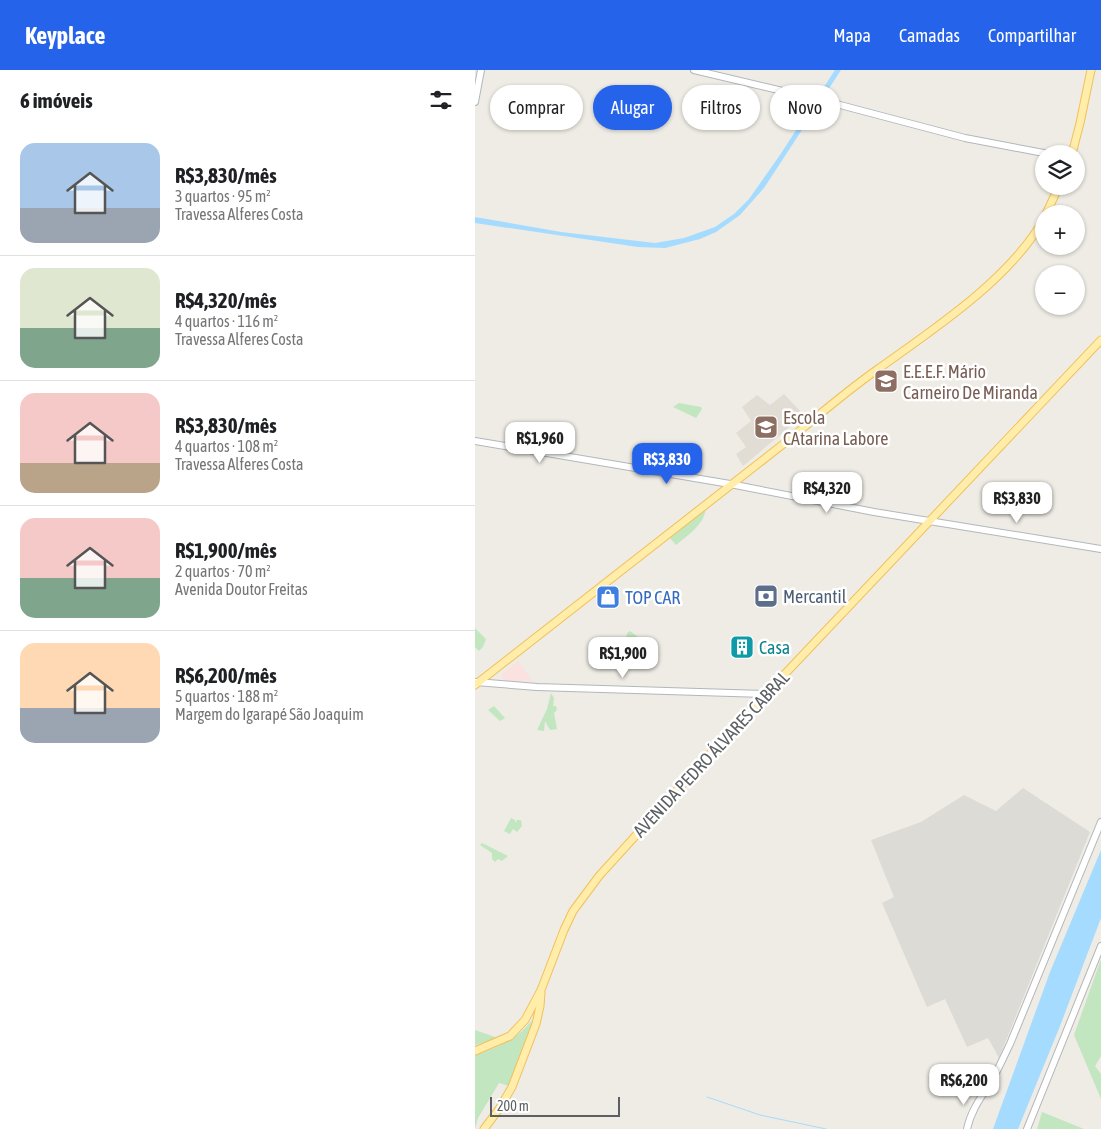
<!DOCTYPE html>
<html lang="pt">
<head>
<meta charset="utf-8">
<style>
	:root { --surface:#fff; --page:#f6f6f6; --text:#202124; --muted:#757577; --line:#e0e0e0; --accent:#2563eb }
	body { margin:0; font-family:"Asap Condensed",sans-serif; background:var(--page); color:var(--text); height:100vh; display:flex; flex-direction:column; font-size:19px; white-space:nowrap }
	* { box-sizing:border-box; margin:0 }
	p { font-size:16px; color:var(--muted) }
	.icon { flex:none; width:28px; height:28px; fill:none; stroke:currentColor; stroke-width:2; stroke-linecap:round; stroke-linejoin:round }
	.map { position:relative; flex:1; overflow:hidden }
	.details { display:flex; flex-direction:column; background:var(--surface); width:475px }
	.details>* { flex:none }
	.top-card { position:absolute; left:15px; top:15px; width:475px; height:45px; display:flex; gap:10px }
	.controls { position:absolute; left:560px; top:75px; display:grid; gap:10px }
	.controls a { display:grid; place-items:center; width:50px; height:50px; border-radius:50%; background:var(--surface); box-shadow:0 1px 4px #0004; font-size:25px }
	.scale { position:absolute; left:15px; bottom:12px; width:130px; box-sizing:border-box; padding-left:5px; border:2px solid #5c6064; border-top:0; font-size:14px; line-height:18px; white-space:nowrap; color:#5c6064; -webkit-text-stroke:4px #fff; paint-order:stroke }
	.price { position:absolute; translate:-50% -42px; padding:0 11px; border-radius:10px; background:#fff; color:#222; font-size:16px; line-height:32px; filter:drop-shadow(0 1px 2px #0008) }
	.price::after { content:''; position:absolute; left:50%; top:30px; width:15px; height:11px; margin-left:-8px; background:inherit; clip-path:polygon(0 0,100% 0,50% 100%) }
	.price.current { background:var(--accent); color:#fff }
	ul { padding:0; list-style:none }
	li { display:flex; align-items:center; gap:15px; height:125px; padding:0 20px }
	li+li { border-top:1px solid var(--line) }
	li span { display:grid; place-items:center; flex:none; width:140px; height:100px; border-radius:15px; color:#555 }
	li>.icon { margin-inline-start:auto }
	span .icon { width:60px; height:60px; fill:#fffc; stroke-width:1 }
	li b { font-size:21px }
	h2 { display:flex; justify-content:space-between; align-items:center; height:60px; padding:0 20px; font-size:21px }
	.chip { padding:0 18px; border-radius:22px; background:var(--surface); box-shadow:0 1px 4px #0004; font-size:18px; line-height:45px }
	.chip.current { background:var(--accent); color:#fff }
	header { display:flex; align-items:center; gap:30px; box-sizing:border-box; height:70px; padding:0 25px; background:var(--accent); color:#fff }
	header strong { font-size:24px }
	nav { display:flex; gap:28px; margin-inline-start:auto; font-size:18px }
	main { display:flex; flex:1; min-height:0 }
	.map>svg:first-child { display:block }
	.industrial { fill:#dddbd6 }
	.education { fill:#e1ddd5 }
	.medical { fill:#fbe1e0 }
	.green { fill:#c2e6c0 }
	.water { fill:#a4dbff }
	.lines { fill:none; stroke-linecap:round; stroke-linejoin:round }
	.stream { stroke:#a4dbff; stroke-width:1 }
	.secondary-casing { stroke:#b3b7bb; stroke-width:8 }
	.primary-casing { stroke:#f1c05b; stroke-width:9 }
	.secondary { stroke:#fff; stroke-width:6 }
	.primary { stroke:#ffeda9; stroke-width:7 }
	.labels { text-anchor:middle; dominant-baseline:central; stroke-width:5; stroke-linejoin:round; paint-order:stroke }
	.education-label { font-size:18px; fill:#785e54; stroke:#fff; text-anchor:start }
	.service-label { font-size:18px; fill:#4e5e75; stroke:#fff; text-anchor:start }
	.shop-label { font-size:18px; fill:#366cbe; stroke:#fff; text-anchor:start }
	.culture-label { font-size:18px; fill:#0d838f; stroke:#fff; text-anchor:start }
	.street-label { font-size:18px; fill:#5c6064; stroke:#fff }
</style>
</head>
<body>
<header>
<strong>Keyplace</strong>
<nav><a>Mapa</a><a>Camadas</a><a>Compartilhar</a></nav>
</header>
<main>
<section class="details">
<h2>6 imóveis<svg class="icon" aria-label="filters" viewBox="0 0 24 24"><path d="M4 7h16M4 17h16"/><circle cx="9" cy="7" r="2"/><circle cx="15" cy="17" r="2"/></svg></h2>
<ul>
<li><span style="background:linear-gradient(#a9c7e8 65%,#9aa5b1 0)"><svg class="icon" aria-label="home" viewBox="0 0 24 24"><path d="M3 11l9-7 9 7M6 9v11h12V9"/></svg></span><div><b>R$3,830/mês</b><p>3 quartos · 95 m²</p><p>Travessa Alferes Costa</p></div></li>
<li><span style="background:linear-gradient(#dfe7d0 60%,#7fa58c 0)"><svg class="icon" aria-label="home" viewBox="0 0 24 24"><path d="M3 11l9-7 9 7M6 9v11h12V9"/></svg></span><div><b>R$4,320/mês</b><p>4 quartos · 116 m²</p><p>Travessa Alferes Costa</p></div></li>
<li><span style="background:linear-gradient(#f6c9c9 70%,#b9a48a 0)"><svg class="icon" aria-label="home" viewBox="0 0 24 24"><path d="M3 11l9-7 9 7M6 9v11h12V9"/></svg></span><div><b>R$3,830/mês</b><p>4 quartos · 108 m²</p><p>Travessa Alferes Costa</p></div></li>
<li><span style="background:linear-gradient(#f6c9c9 60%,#7fa58c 0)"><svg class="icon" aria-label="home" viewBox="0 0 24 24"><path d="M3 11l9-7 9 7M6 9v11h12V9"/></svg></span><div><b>R$1,900/mês</b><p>2 quartos · 70 m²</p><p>Avenida Doutor Freitas</p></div></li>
<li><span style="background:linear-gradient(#ffd9b3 65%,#9aa5b1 0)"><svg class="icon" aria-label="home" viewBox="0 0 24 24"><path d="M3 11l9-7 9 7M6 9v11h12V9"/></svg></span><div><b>R$6,200/mês</b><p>5 quartos · 188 m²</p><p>Margem do Igarapé São Joaquim</p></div></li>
</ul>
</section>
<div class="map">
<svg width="626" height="1059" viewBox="0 0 626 1059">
	<rect width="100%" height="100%" fill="#eeece4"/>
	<path class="industrial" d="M548,718L615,762L524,988L513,968L492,977L470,929L452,937L407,833L419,827L396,770L446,752L489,725L521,741Z"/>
	<path class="education" d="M309,324L329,345L268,396L261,384L271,377L261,363L276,351L267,337L282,325L295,335Z"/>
	<path class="medical" d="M43,591L50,601L58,611H30L26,605Z"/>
	<path class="green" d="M204,333L226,337L227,339L221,348L198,337Z
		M231,438C229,455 214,464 201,475L195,468Z
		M0,558L11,569L8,577L4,581L0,577Z
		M155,561L163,567V573L181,581L178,586L166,580L168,585L166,589H161L157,596L152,594L155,577L151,575L144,594L140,593L144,571L151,569L152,563Z
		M132,571L136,572L133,596H128L127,592L125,594V586L128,582Z
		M76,623L79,628L78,636H81L82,640L79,643L82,659L75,660L70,651L69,661L62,660L72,639Z
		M19,636L30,648L25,651L13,640Z
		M36,748L40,750V753L42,750H46L47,756L42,762L38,759L35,764L29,761Z
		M7,773L33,786L27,791L23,789L20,792L17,789V783L5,775Z
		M626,889V986L620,996L626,1004V1029L599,965Z
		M58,949L45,988L34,1016L24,1013L3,1048L0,1059V985C23,978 43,969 58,949Z
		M0,960L23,968L0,975Z
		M567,1042L609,1059H562Z"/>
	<path class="water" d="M360,0H366L289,118L265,145L241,162L225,169L190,178L163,177L0,153V147L86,162L180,173L209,168L240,157L259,144L274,129L305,85Z
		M626,780V848L585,956L543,1059H518L575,902Z"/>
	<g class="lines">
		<path class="stream" d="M232,1027L285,1045L351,1059"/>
		<g class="secondary-casing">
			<path id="secondary" d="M219,0L350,31L490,68L574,84
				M0,32L6,0
				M0,371L255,414L399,442L626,479
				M1,612L62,617L292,624
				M492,1059C496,1040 507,1026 517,1010C524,998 529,986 535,974L626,752
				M552,1059L626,876"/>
		</g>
		<g class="primary-casing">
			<path id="primary" d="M597,84L605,53L616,0
				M571,144L584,116
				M0,615L316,368C345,344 373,320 403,299C459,259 534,210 569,149
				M0,981L35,966L50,950L66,920L89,860L98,841L124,806L253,664L626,270
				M9,1059L24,1039L37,1017L61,954L65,936L66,923"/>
		</g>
		<use href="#secondary" class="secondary"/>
		<use href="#primary" class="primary"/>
	</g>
	<defs>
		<g id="school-square" transform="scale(1.25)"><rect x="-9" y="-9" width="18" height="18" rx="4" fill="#8d6e63" stroke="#fff"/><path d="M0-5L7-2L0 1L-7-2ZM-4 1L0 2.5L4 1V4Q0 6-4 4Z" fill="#fff"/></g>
		<g id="bank-square" transform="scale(1.25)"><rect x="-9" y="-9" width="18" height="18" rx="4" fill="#5c6f8a" stroke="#fff"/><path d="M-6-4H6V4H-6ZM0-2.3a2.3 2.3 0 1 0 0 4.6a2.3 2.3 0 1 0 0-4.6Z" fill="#fff"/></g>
		<g id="shop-square" transform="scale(1.25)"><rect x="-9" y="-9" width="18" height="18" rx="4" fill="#3f7fe0" stroke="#fff"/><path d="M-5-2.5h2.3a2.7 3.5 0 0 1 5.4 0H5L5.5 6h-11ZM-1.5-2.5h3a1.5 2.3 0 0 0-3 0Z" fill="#fff"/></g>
		<g id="building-square" transform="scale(1.25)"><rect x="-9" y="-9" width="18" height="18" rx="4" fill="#0f9aa8" stroke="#fff"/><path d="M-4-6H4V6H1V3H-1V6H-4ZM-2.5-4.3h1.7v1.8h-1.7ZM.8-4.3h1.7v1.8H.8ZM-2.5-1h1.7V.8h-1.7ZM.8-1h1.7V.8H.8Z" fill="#fff"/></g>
	</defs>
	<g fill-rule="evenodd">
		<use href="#school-square" x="411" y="311"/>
		<use href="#school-square" x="291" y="357"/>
		<use href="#bank-square" x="291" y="526"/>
		<use href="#shop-square" x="133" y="527"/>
		<use href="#building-square" x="267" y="577"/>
	</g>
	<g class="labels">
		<g class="education-label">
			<text x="428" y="301">E.E.E.F. Mário<tspan x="428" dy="21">Carneiro De Miranda</tspan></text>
			<text x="308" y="347">Escola<tspan x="308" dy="21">CAtarina Labore</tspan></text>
		</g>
		<g class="service-label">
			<text x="308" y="526">Mercantil</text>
		</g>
		<g class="shop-label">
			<text x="150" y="527">TOP CAR</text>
		</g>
		<g class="culture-label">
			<text x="284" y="577">Casa</text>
		</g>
		<g class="street-label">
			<text transform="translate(236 684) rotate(-47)">AVENIDA PEDRO ÁLVARES CABRAL</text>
		</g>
	</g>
</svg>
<div class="controls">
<a><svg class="icon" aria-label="layers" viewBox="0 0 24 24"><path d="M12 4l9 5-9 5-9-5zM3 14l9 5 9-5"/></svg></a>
<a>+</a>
<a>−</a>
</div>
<div class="scale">200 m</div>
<b class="price" style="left:65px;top:394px">R$1,960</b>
<b class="price current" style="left:192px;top:415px">R$3,830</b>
<b class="price" style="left:352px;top:444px">R$4,320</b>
<b class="price" style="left:542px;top:454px">R$3,830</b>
<b class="price" style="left:148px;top:609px">R$1,900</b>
<b class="price" style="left:489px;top:1036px">R$6,200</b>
<div class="top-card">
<a class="chip">Comprar</a>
<a class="chip current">Alugar</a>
<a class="chip">Filtros</a>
<a class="chip">Novo</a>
</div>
</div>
</main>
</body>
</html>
